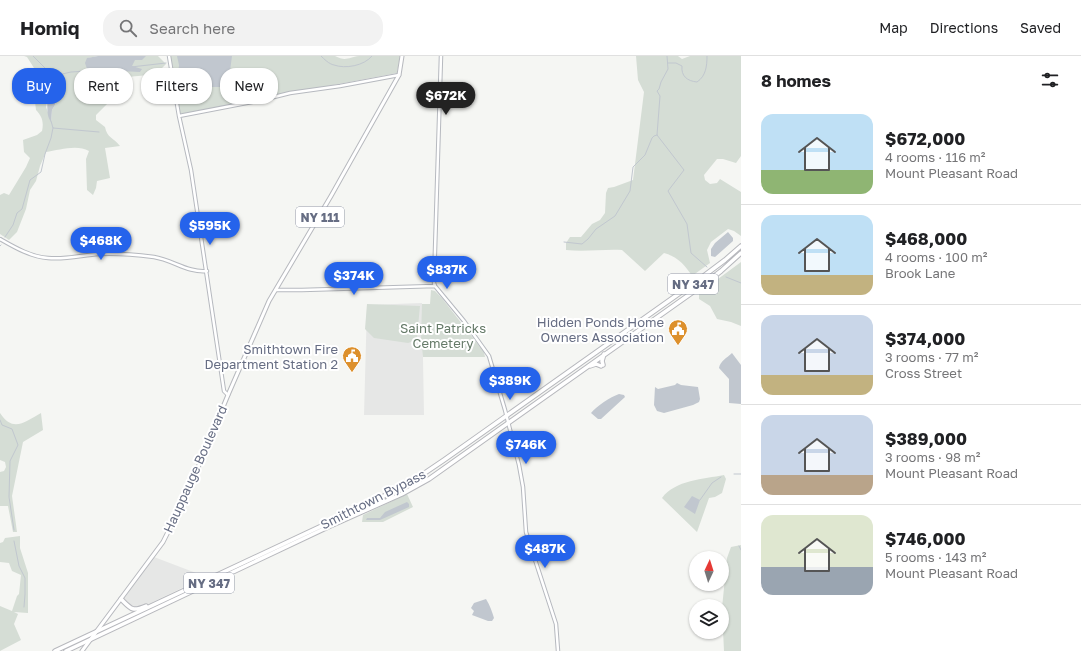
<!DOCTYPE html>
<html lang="en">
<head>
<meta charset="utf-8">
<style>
	:root { --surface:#fff; --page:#f2f2f2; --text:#202124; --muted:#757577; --line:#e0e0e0; --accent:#2563eb }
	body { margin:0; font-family:"Golos Text",sans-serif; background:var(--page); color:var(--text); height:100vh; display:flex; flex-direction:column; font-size:15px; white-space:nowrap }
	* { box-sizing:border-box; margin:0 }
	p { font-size:13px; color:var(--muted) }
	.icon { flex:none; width:22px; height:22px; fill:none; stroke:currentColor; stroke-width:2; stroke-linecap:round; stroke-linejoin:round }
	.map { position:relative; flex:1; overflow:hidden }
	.sheet { display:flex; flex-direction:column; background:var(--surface); width:340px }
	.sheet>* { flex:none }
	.hud { position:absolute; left:12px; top:12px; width:380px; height:36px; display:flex; gap:8px }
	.needle { width:26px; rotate:4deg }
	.buttons { position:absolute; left:689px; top:495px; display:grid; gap:8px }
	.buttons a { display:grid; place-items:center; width:40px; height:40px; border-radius:50%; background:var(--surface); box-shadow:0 1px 3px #0004; font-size:20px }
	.price { position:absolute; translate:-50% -34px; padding:0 9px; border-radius:14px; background:var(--accent); color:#fff; font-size:13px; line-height:26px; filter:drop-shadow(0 1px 2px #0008) }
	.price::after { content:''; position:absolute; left:50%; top:24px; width:12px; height:9px; margin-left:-6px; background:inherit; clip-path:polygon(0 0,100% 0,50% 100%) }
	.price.active { background:#222; color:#fff }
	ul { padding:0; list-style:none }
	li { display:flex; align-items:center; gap:12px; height:100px; padding:0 20px }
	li+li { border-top:1px solid var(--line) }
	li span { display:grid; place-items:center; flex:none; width:112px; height:80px; border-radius:12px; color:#555 }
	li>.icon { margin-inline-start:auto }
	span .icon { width:48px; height:48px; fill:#fffc; stroke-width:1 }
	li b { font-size:17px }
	h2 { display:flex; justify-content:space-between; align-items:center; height:48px; padding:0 20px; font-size:17px }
	.tag { padding:0 14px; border-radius:16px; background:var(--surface); box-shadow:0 1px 3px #0004; font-size:14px; line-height:36px }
	.tag.active { background:var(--accent); color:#fff }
	header { display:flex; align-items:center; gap:24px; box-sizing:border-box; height:56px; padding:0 20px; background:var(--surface); border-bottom:1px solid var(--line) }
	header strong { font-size:19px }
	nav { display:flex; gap:22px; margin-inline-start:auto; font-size:14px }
	.search { width:280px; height:36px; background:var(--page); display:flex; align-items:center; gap:10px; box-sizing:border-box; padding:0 14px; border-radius:16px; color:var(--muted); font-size:15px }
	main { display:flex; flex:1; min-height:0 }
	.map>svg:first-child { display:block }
	.built { fill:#e6e7e6 }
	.green { fill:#d5ddd5; fill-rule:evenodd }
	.water { fill:#c1c7cf }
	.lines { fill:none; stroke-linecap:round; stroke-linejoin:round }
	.stream { stroke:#c1c7cf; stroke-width:1 }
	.secondary-casing { stroke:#b6b9bf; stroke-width:4.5 }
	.primary-casing { stroke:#b7b9be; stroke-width:5 }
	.highway-casing { stroke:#b7b8bd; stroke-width:5.5 }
	.secondary { stroke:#fff; stroke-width:2.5 }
	.primary { stroke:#fff; stroke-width:3 }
	.highway { stroke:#fff; stroke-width:3.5 }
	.labels { text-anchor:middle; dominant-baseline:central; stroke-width:4; stroke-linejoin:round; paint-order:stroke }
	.shield { fill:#fff; stroke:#9499a8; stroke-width:1 }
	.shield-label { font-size:12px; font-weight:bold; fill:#666d83 }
	.poi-label { font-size:13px; fill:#666d83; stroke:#fff; text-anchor:end }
	.park-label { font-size:13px; fill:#657a68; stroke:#fff }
	.street-label { font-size:13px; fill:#666d83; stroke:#fff }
</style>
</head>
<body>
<header>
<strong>Homiq</strong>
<div class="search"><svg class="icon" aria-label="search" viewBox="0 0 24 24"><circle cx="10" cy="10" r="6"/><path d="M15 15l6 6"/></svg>Search here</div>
<nav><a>Map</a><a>Directions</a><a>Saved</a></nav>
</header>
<main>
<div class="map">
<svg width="741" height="595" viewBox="0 0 741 595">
	<rect width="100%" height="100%" fill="#f5f6f3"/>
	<path class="built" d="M422,247L424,359H364L367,249Z
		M154,501L204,520L203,522L138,553L132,552L123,544Z"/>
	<path class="green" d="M24,0H98L88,2L93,17L105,14L112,0H158L166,8L161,13V17L169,29L167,30L154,32L151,29L149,19L116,22L112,25L109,32L111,36L110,45L96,59V64L105,71C107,82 113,81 120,90L105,92L110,122L97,125L96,132L93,139L87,134L86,103L89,95C77,88 59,94 46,96L40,110L36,125L30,134L26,153L17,176L9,184L0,178V139L4,137L9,139L26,111L30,102L24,96L23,84L37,79L42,75C44,66 42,60 36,54L31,12H34L27,1ZM41,13L54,18L56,44L55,49L52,54L51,65L46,51L47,45L44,35Z
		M170,0H335C346,6 349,1 359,0C372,0 387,0 400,0L397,17L180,58Z
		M636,0H678L682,3L690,0H741V100L736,107L723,103H717L704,119L705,124L710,128L717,127L720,123L741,136V180L734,175L728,173L711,186L707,194L710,207L692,220C685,209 678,201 664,197L645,215L622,194C604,193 585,196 566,194V187L570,181H581L592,168L600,164L605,157L606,137L608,132L614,131L633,124L644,36L638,24Z
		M741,206V270L731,266L717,263L710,250L699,243V237Z
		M431,234L435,235L441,241L484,296L485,301H423L421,283L422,248H430Z
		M367,248L420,250L417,281L414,285L408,287L374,282L365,273Z
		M0,357C13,377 25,366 41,357L43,374L23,386L12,440L17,476H13L8,450H0V416L4,415L6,411L5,406L0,404Z
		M724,419L726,423L722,437L715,441L709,442L697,476L662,442C675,424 704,423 724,419Z
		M407,438L413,451L383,466H362L363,459Z
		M20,480V492L28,517V557L14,556L18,558L14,568L21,584L0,595V550L12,555L17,540L19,538L21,519L12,515L9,507L0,506V487L3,486L5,482Z
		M741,489V595H724L722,552L727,502L731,491Z"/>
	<path class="water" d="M98,0H146L142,4H135L132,10L142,13L140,16L120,15L88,16L85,7L87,2Z
		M177,0H232L230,15L236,23L222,31H212L205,35L184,33L180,29L178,19L179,9Z
		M41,12L54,17L56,44L55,49L52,54L51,66C46,59 48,52 47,44C45,33 42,24 41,12Z
		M728,176L733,182V185L715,201L711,200V193L715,187Z
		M732,297L741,309V348L729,347V323L719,312C720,305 727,302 732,297Z
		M677,327L681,329L698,331L700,343L699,346L693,349L664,357L657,355L654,349L655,331L658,333L675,329Z
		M619,338L624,339L625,341L601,363H598L591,357C597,350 610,341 619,338Z
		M692,440L700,444L695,458L684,451Z
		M407,446L409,448V451L380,464H366L367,462H380L385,456Z
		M486,543C490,549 492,556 494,562L492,565H488L472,559L474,555L471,552L474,547Z"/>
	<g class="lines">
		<path class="stream" d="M33,0L49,16
			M321,0C324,3 329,8 334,9C345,13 364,10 372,0
			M667,0L668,13L661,26L659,33L657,35L660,40L657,79L684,114L668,135L687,168L691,197L707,211
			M668,7H676L682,10C681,20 687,25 697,26C706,20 707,10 707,0
			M131,11L166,7
			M54,18L58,19L71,16L88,15
			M51,65L53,72L99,76
			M5,181L13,169L17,157L22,153L30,124L41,116L45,98L51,82L53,72
			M564,186L582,188L588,183L596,173L615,160L630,135L633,111L645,99L652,82L654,80L657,79
			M0,190L1,189
			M726,221L741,227
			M0,364L2,369L12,373L18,389L10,405L9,441L14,474
			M734,418H741
			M700,444L712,427L721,421
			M14,485L19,510L25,522V538L24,551
			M739,490L741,494"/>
		<g class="secondary-casing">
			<path id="secondary" d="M169,0L179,60L191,114L224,335L228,339
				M441,0L434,227L435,230L464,265L489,300L505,354L519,409L523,431L526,476L556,568L558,595
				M179,60L262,44L290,37L340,30L399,19
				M0,183C14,191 31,201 48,202C65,204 83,199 99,198C116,197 138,199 154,201C173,204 188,217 207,215
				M276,234H302L435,230"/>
		</g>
		<g class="primary-casing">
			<path id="primary" d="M82,595L163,486L187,438L228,339L269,245L331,140L399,19L402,0"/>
		</g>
		<g class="highway-casing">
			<path id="highway" d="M603,309L602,305L604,298
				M590,310L596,308L601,310
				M121,543C131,553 132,556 146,550
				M55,595L360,452L410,427L444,404L701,222L725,204L741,190
				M66,595L328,471L402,438L429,423L700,231L721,215L741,197"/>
		</g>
		<use href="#secondary" class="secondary"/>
		<use href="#primary" class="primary"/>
		<use href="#highway" class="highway"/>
	</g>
	<defs>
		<g id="civic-pin" transform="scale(1)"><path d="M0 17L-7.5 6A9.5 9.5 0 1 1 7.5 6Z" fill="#dd902c" stroke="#fff"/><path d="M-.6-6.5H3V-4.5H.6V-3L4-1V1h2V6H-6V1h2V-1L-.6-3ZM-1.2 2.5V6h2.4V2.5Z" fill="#fff"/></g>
	</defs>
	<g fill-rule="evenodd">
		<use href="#civic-pin" x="678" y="273"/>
		<use href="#civic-pin" x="352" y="300"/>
	</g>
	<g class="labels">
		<g class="shield">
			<rect x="296" y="151" width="48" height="20" rx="3"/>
			<rect x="668" y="218" width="50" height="20" rx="3"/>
			<rect x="184" y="517" width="50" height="20" rx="3"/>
		</g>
		<g class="shield-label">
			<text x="320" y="161">NY 111</text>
			<text x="693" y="228">NY 347</text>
			<text x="209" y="527">NY 347</text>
		</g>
		<g class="poi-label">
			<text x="664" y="266">Hidden Ponds Home<tspan x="664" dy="15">Owners Association</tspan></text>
			<text x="338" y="293">Smithtown Fire<tspan x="338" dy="15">Department Station 2</tspan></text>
		</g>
		<g class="park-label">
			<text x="443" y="272">Saint Patricks<tspan x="443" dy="15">Cemetery</tspan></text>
		</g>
		<g class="street-label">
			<text transform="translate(195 413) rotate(-66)">Hauppauge Boulevard</text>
			<text transform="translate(373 443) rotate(-27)">Smithtown Bypass</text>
		</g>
	</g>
</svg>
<div class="buttons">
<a><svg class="needle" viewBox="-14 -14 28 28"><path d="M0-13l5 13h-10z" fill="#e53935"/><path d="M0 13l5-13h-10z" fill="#757577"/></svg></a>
<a><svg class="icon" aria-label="layers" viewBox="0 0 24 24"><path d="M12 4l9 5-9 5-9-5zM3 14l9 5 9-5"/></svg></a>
</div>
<b class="price active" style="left:446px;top:60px">$672K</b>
<b class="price" style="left:210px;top:190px">$595K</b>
<b class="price" style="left:101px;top:205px">$468K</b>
<b class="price" style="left:447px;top:234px">$837K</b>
<b class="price" style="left:354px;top:240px">$374K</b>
<b class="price" style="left:510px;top:345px">$389K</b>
<b class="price" style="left:526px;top:409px">$746K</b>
<b class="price" style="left:545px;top:513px">$487K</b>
<div class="hud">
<a class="tag active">Buy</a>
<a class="tag">Rent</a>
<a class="tag">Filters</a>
<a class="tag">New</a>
</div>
</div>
<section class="sheet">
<h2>8 homes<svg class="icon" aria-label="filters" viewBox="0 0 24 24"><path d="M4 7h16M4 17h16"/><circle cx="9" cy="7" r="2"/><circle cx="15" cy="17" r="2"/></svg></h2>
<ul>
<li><span style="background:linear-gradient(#bfe0f5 70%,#8fb573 0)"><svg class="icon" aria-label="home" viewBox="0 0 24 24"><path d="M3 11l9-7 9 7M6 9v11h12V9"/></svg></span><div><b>$672,000</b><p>4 rooms · 116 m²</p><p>Mount Pleasant Road</p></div></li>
<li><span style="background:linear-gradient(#bfe0f5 75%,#c2b280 0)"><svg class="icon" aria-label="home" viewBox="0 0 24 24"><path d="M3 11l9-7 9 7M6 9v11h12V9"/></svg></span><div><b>$468,000</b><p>4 rooms · 100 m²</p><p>Brook Lane</p></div></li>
<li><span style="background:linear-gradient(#c9d6e8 75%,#c2b280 0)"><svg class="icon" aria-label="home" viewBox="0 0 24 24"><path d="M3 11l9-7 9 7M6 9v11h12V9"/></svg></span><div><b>$374,000</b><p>3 rooms · 77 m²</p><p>Cross Street</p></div></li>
<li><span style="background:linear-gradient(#c9d6e8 75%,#b9a48a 0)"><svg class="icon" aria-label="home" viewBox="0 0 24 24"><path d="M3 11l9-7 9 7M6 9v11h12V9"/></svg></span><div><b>$389,000</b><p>3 rooms · 98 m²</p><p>Mount Pleasant Road</p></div></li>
<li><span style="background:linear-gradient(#dfe7d0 65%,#9aa5b1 0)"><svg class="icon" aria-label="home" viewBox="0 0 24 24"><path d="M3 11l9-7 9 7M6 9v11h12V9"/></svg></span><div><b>$746,000</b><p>5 rooms · 143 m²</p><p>Mount Pleasant Road</p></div></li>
</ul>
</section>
</main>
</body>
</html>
